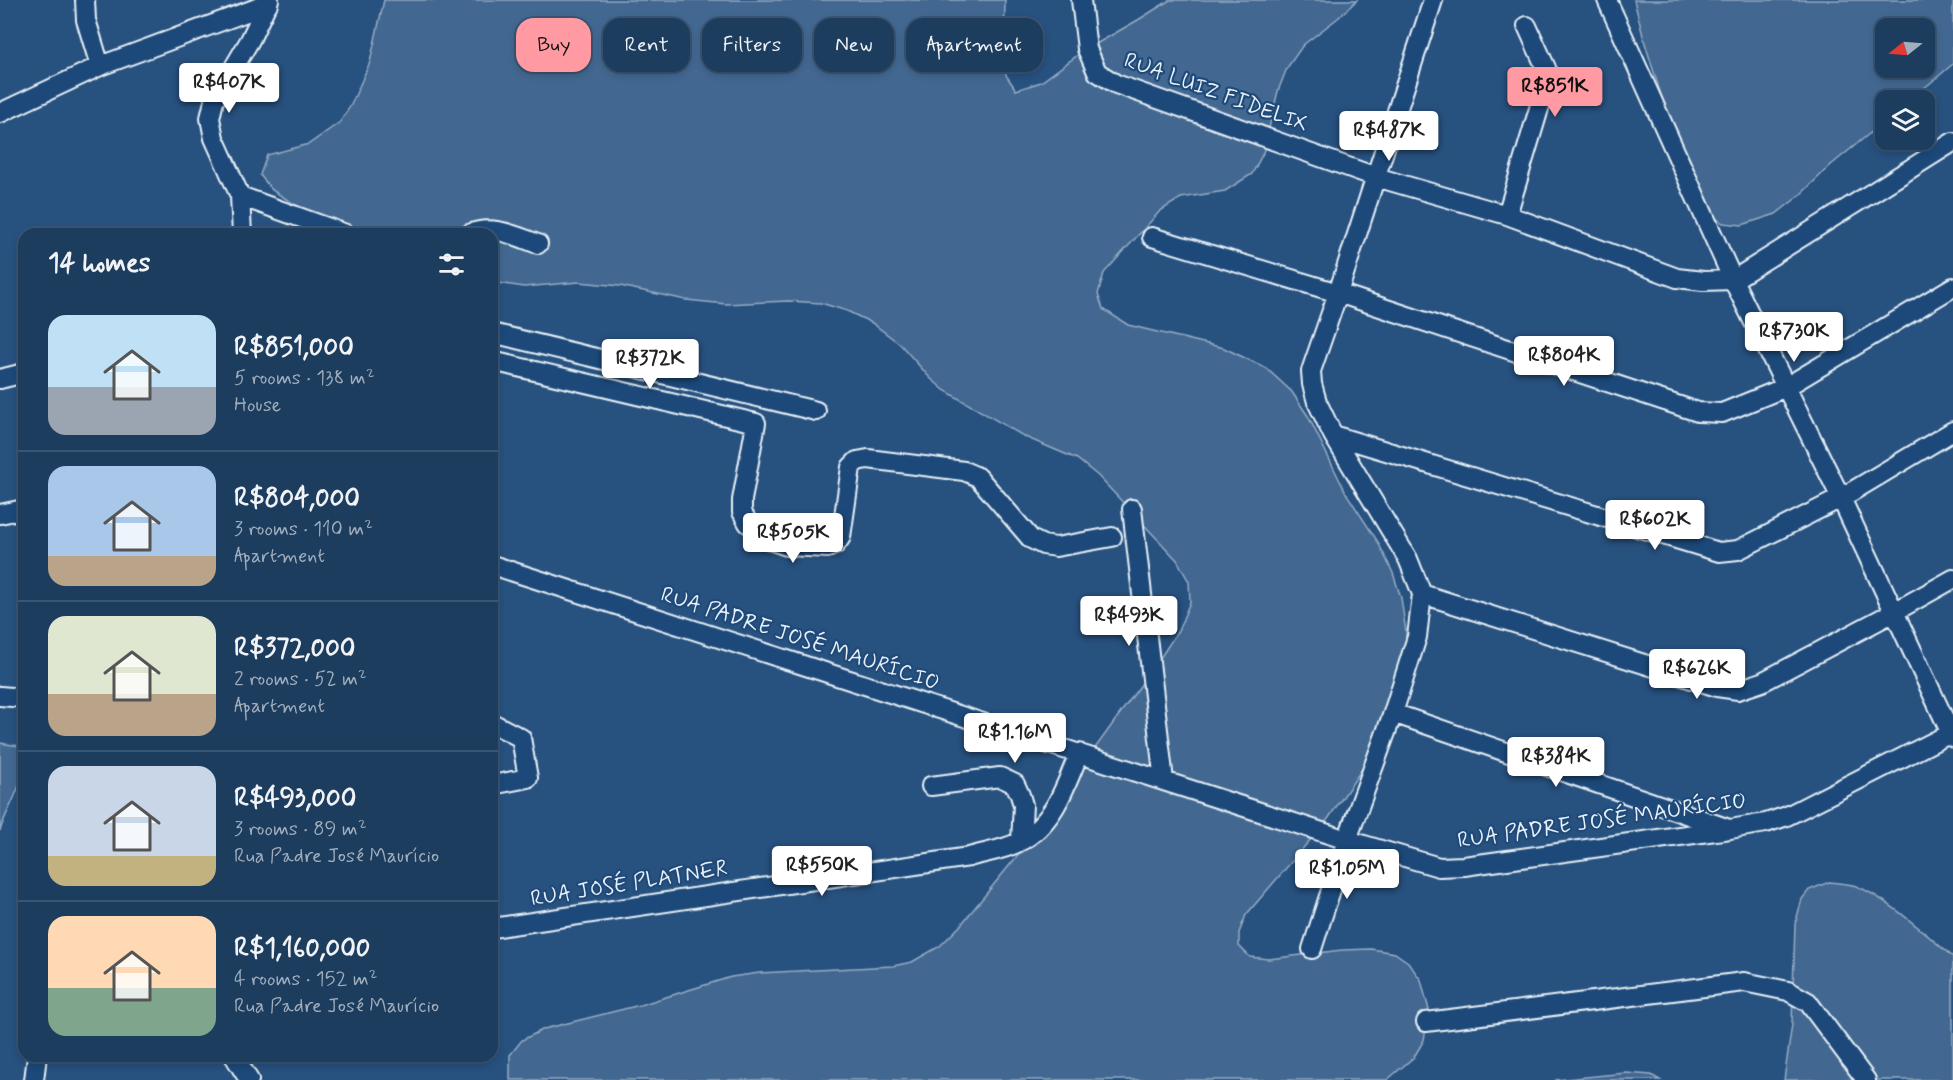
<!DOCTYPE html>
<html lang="en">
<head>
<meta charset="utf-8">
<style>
	:root { --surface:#1d3d5f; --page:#2a4868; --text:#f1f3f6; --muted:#a0aebd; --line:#3b5674; --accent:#ff9aa2 }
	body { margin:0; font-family:Mynerve,sans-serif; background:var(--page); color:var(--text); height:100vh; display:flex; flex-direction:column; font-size:22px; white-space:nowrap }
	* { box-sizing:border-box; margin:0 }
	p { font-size:20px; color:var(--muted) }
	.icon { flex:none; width:33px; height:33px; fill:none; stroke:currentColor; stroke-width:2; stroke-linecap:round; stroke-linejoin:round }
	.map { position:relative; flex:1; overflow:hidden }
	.side { position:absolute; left:18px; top:228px; width:480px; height:834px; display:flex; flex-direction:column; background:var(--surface); border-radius:18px; box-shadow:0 3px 9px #0003,0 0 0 2px var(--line) }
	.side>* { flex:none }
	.banner { position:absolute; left:516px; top:18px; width:570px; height:54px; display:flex; gap:12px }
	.needle { width:39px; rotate:253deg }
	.controls { position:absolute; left:1875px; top:18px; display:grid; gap:12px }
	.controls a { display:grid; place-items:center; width:60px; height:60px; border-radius:12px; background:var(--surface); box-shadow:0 3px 9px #0003,0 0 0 2px var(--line); font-size:30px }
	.price { position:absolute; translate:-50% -51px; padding:0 14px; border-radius:6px; background:#fff; color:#222; font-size:20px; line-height:39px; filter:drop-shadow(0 2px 3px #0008) }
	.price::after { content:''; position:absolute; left:50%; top:36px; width:18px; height:14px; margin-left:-9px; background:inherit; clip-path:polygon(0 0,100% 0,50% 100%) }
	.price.selected { background:var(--accent); color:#111 }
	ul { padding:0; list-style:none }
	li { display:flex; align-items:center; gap:18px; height:150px; padding:0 30px }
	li+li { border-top:2px solid var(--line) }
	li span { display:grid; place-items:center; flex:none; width:168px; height:120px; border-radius:18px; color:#555 }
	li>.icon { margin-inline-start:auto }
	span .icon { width:72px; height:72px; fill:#fffc; stroke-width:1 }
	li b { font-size:26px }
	h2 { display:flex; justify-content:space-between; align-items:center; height:72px; padding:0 30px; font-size:26px }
	.tag { padding:0 21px; border-radius:18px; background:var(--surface); box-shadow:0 3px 9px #0003,0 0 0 2px var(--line); font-size:21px; line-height:54px }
	.tag.selected { background:var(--accent); color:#111 }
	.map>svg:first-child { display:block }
	.green { fill:#436891; stroke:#96acc4; stroke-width:1.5; fill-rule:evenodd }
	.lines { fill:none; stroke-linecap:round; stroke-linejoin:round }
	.minor-casing { stroke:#e8f1f8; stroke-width:22 }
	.minor { stroke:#1f4a7a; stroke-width:18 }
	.labels { text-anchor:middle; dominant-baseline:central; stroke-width:4.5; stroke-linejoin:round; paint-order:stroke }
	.street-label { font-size:22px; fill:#e8f1f8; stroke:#1f4a7a }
</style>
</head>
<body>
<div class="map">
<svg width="1953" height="1080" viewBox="0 0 1953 1080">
	<rect width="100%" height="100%" fill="#27517f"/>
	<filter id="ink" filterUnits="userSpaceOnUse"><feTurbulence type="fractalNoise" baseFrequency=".0167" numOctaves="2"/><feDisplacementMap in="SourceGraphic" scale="12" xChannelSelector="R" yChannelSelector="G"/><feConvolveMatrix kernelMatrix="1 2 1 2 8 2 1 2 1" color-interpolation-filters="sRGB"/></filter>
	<g filter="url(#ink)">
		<path class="green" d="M384,0H1005L1004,56L1006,75L1016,90L1041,82L1082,52L1138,20L1170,0H1357L1338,18L1303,45L1287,68L1278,91L1263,153L1252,174L1225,191L1181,198L1160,211L1104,273L1098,294L1103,309L1128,325L1224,348L1266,368L1292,392L1308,416L1346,493L1378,542L1393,573L1401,598L1406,632L1405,660L1379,744L1328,819L1246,915L1239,933V946L1250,957L1269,959L1342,950L1371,949L1395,953L1408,962L1421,980L1429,1010L1424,1040L1414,1057L1387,1080H510V1055L522,1040L544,1029L640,1005L731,977L759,973L893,966L912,962L940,946L959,927L1018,855L1158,661L1178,631L1190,602L1189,582L1177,560L1098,476L1077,459L1025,437L944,390L930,378L900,344L872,323L847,311L821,303L788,301L726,304L686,300L620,286L579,282L524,287L492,282V234H361L339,226L294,204L272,190L260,175L267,155L309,144L340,122L351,105L370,62Z
			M1634,0H1953V64L1910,100H1886L1885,121L1831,165L1799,196L1776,214L1742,225L1723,223L1707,212L1683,166L1644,40ZM1886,28H1924V68H1886Z
			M0,743L19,746C35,772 7,805 0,831Z
			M1829,882C1837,883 1848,883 1856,886C1889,899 1925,934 1953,957V1080H1784L1792,1024L1795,924L1802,899L1809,890Z
			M1626,1073L1651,1075L1660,1080H1555Z"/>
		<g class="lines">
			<g class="minor-casing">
				<path id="minor" d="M85,0L86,20L100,66
					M1081,0L1087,49L1097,72L1116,84L1376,177L1507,215L1677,278L1703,281L1733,280L1953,142
					M1607,0L1733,280L1841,498L1953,738
					M0,113L100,66L268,4
					M240,196L346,234
					M1507,215L1547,82L1546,68L1527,26
					M242,234L240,196L214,138L210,118L214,101L250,40L269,0
					M469,234C492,224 516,236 538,244
					M1152,237L1338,293L1698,412L1722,413L1786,387L1953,287
					M492,333L816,411
					M492,361L756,423L742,500V512L748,523L772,541L787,546L828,548L836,544L841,537L851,467L857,461L868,459L964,471L978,477L1031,539L1043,545L1056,547L1112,537
					M0,379L24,373
					M1333,435L1719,552L1738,550L1841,498L1953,431
					M1132,509L1164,781
					M0,514L24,509
					M492,565L1347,840L1439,867L1464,866L1730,829L1766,823L1787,816L1953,732
					M1422,594L1717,687L1738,690L1762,682L1894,612L1953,579
					M0,696L24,698
					M1393,713L1726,828
					M492,723L521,738L528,778L492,785
					M931,786L1000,777L1015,784L1020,795L1023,805L1021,841
					M492,928L969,857C986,852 1004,850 1019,842C1053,825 1066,786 1079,753
					M1312,949L1347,840L1393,713L1417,637L1422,594L1408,559L1333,435L1317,402L1312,384L1311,371L1338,293L1433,0
					M1426,1022L1744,982L1788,991L1808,1002L1866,1080
					M234,1056L249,1080
					M34,1080L37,1056"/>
			</g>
			<use href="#minor" class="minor"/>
		</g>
	</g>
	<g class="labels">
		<g class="street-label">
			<text transform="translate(1216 93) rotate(20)">RUA LUIZ FIDELIX</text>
			<text transform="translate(800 639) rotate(18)">RUA PADRE JOSÉ MAURÍCIO</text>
			<text transform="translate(1602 821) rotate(-8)">RUA PADRE JOSÉ MAURÍCIO</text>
			<text transform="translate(629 884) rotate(-9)">RUA JOSÉ PLATNER</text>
		</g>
	</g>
</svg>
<div class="controls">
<a><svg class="needle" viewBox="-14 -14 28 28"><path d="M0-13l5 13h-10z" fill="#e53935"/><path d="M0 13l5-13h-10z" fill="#a0aebd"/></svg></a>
<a><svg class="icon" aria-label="layers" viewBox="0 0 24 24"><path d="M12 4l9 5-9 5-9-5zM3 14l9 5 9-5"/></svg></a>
</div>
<b class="price" style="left:229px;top:114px">R$407K</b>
<b class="price selected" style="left:1555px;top:118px">R$851K</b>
<b class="price" style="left:1389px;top:162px">R$487K</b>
<b class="price" style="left:1794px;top:363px">R$730K</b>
<b class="price" style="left:1564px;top:387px">R$804K</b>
<b class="price" style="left:650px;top:390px">R$372K</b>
<b class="price" style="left:1655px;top:551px">R$602K</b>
<b class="price" style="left:793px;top:564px">R$505K</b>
<b class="price" style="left:1129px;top:647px">R$493K</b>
<b class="price" style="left:1697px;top:700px">R$626K</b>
<b class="price" style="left:1015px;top:764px">R$1.16M</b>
<b class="price" style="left:1556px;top:788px">R$384K</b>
<b class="price" style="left:822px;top:897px">R$550K</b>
<b class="price" style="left:1347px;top:900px">R$1.05M</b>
<div class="banner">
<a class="tag selected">Buy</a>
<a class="tag">Rent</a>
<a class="tag">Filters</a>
<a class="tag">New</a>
<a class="tag">Apartment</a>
</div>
<section class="side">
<h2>14 homes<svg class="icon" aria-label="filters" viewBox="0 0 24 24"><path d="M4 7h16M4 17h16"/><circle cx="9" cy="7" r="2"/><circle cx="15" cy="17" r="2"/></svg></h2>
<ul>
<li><span style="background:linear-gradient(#bfe0f5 60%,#9aa5b1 0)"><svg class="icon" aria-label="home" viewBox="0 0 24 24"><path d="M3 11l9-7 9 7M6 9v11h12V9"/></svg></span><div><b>R$851,000</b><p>5 rooms · 138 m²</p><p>House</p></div></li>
<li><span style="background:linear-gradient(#a9c7e8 75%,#b9a48a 0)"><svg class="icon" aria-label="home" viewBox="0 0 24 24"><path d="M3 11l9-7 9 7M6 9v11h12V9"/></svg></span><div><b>R$804,000</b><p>3 rooms · 110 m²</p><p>Apartment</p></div></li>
<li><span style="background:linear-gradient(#dfe7d0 65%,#b9a48a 0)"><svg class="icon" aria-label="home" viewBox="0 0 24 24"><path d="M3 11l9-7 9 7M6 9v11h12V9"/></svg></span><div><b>R$372,000</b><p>2 rooms · 52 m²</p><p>Apartment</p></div></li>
<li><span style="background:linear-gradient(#c9d6e8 75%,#c2b280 0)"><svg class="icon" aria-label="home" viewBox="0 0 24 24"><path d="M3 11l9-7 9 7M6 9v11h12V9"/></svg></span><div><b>R$493,000</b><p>3 rooms · 89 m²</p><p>Rua Padre José Maurício</p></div></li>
<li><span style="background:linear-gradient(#ffd9b3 60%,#7fa58c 0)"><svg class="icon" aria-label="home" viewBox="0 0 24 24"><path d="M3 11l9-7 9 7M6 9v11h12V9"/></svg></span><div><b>R$1,160,000</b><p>4 rooms · 152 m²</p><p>Rua Padre José Maurício</p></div></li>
</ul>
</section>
</div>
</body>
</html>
